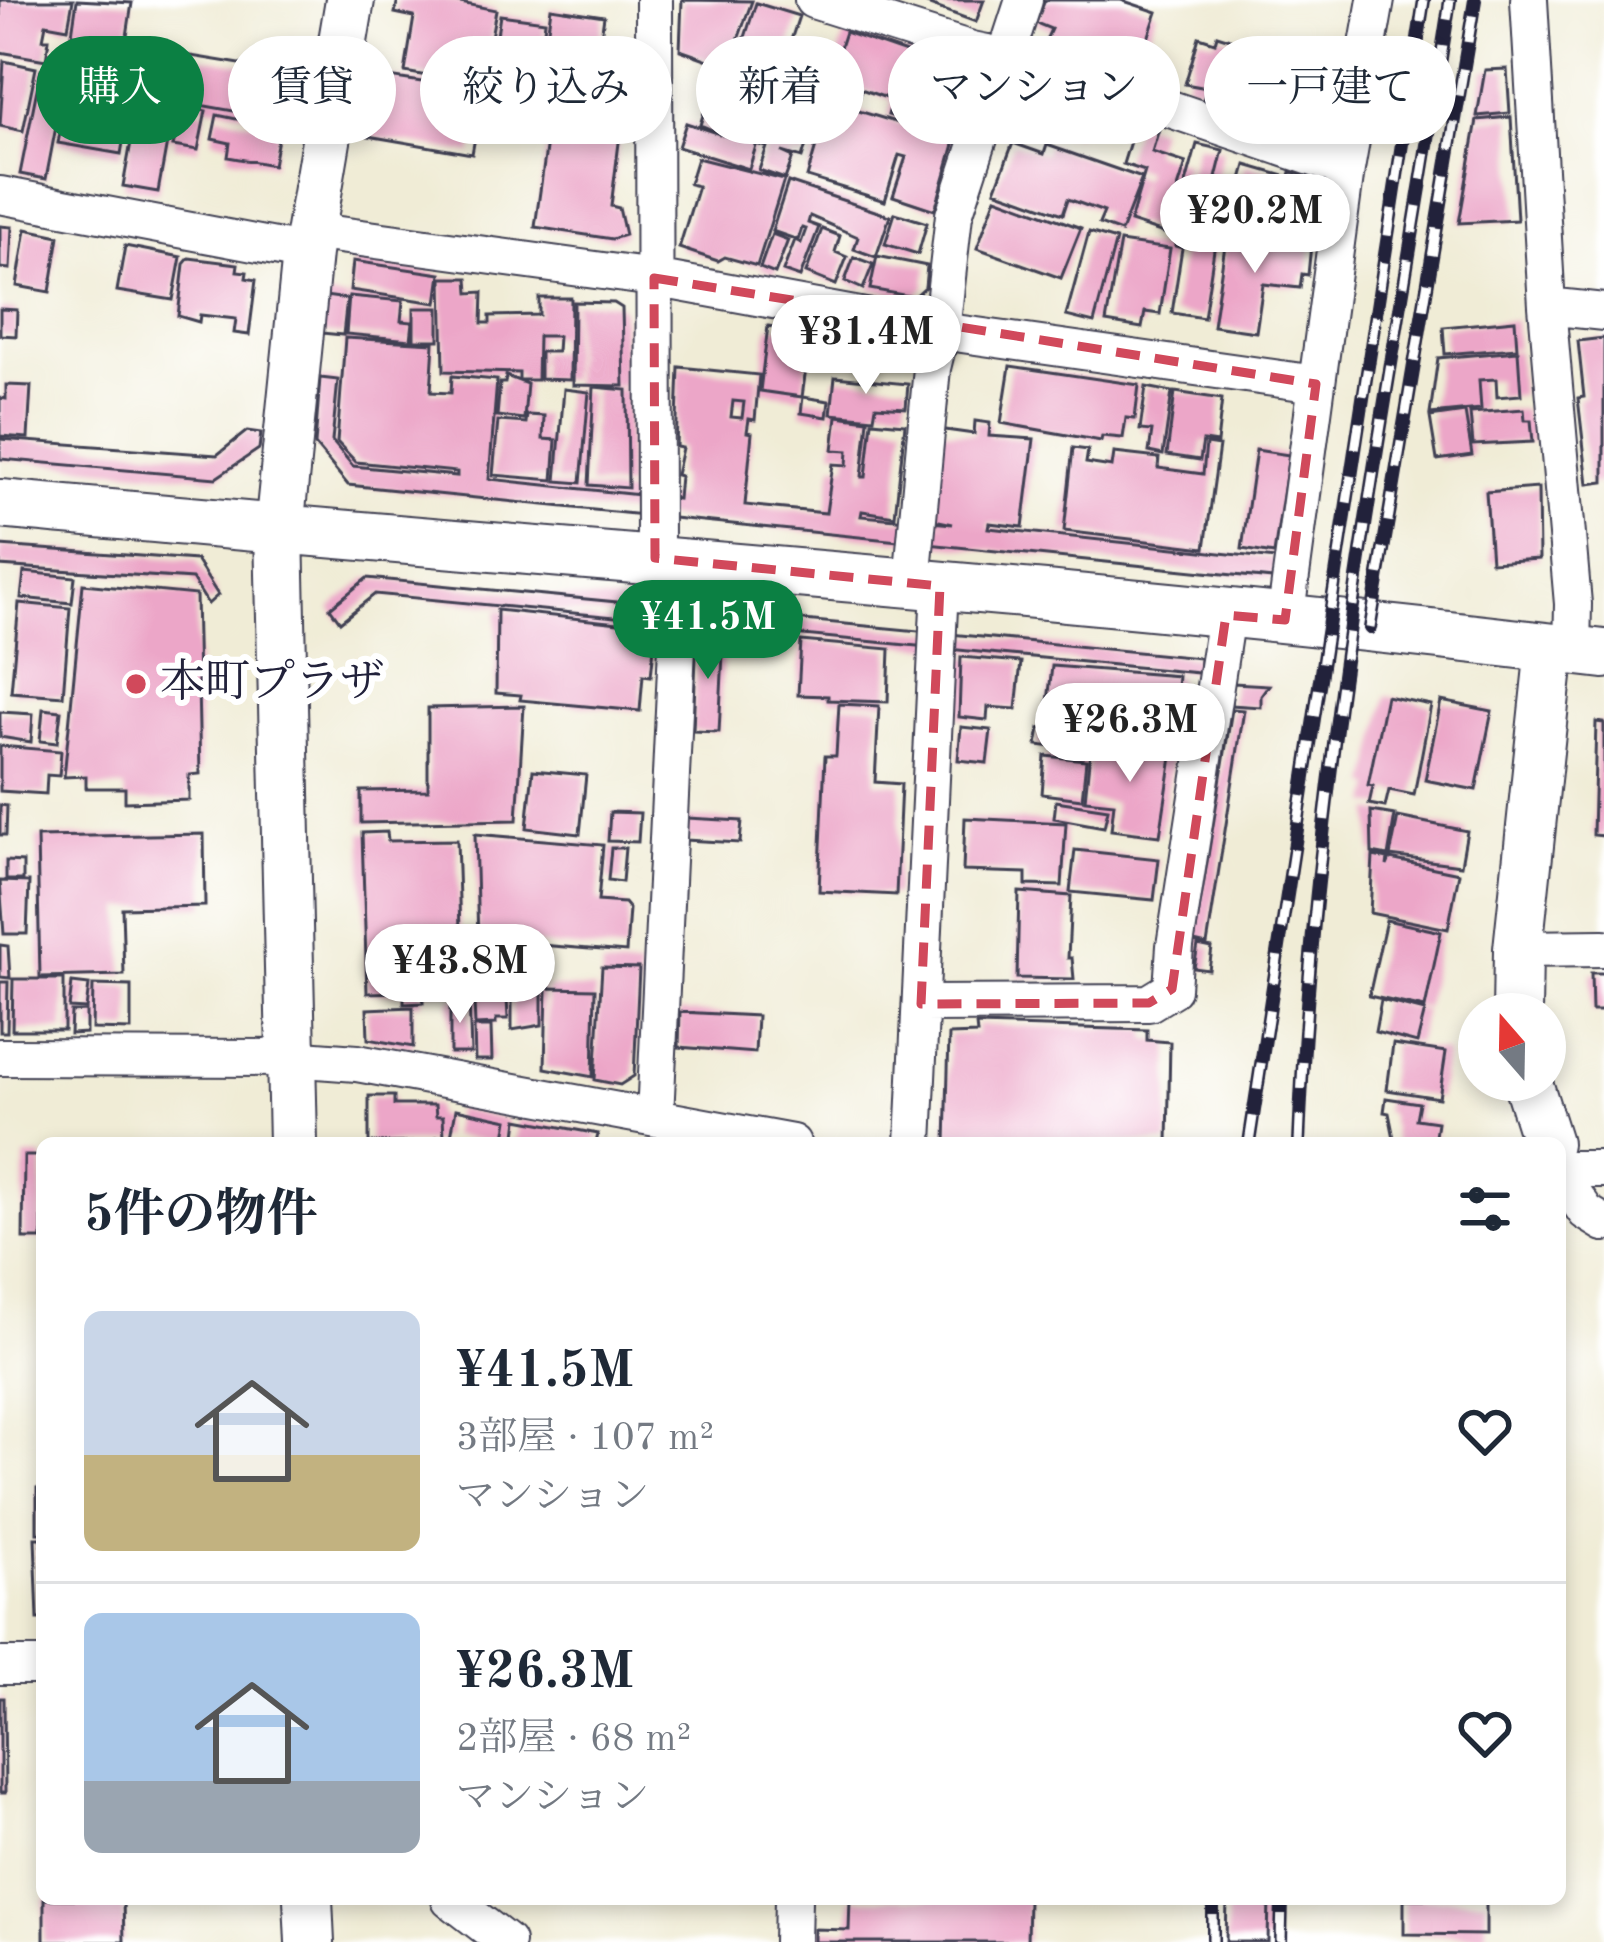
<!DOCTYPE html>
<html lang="ja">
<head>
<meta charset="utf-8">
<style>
	:root { --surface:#fff; --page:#f2f2f3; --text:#1f2937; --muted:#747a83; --line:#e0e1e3; --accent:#0b8043 }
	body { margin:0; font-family:"Old Standard TT","Noto Serif JP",serif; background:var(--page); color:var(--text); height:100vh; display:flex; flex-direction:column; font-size:45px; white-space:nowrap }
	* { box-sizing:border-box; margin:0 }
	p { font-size:39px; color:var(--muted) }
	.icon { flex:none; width:66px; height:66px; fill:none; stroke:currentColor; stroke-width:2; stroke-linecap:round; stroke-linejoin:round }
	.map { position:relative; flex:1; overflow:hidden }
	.panel { position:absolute; left:36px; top:1137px; width:1530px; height:768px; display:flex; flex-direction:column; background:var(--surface); border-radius:18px; box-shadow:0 6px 18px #0003 }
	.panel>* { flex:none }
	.hud { position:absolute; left:36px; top:36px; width:1533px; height:108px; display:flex; gap:24px }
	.needle { width:78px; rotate:340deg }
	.controls { position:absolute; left:1458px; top:993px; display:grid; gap:24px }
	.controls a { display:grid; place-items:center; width:108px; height:108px; border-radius:50%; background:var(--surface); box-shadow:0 6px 18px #0003; font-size:60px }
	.price { position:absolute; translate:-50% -102px; padding:0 27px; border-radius:42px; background:#fff; color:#222; font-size:39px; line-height:78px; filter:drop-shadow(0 3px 6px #0008) }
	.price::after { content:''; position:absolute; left:50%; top:72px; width:36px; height:27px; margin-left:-18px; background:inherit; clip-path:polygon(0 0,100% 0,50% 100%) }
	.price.selected { background:var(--accent); color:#fff }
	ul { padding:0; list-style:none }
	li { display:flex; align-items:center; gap:36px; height:300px; padding:0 48px }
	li+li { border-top:3px solid var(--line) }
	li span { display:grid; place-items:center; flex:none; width:336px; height:240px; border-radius:18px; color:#555 }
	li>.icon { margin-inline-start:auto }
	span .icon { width:144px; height:144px; fill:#fffc; stroke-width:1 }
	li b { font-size:51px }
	h2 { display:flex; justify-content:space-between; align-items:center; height:144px; padding:0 48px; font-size:51px }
	.chip { padding:0 42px; border-radius:54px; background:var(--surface); box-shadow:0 6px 18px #0003; font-size:42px; line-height:108px }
	.chip.selected { background:var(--accent); color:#fff }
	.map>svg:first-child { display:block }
	.building { fill:#eca6c8; fill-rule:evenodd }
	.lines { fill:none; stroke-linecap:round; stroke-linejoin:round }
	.minor-casing { stroke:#414052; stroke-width:40 }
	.tertiary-casing { stroke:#414052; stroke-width:52 }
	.minor { stroke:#fff; stroke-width:36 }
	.tertiary { stroke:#fff; stroke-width:48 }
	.rail-casing { stroke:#22223b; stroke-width:14 }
	.rail { stroke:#fff; stroke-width:9; stroke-dasharray:27; stroke-linecap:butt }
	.marked { fill:none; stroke:#d1495b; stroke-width:9; stroke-dasharray:24 15; stroke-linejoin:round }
	.poi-dot { fill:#d1495b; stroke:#fff; stroke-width:4.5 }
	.labels { text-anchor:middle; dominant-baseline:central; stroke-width:12; stroke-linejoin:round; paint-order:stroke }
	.poi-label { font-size:45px; fill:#22223b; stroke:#fff; text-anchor:start }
</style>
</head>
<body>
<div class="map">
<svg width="1604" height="1942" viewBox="0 0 1604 1942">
	<rect width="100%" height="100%" fill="#fff"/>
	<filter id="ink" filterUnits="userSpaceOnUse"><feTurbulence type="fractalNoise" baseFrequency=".00833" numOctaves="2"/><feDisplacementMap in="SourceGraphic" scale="24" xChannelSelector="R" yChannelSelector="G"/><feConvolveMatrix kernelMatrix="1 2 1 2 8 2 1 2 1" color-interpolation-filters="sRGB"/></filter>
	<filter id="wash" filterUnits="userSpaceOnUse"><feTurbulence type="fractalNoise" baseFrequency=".004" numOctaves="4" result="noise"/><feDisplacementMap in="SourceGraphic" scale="48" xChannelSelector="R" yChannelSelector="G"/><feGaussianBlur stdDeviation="2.7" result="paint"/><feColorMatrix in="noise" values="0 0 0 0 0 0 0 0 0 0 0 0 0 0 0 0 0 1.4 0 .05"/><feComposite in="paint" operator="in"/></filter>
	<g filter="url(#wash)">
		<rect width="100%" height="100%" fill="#f0ecd6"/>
		<g id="blocks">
			<path class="building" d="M0,0H73L68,28L46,24L43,39H49L46,60L0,52Z
				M77,0L132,3L126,43L72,34Z
				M398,0H445L496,10L482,86L405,72L414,17L395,13Z
				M682,0L752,1L728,67L680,50Z
				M916,0H984L976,22Z
				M1045,0H1121L1157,12L1141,59L1081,39L1077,51L1046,40L1051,29L1036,23Z
				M756,3L799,16L780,73L738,59Z
				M551,8L604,16L593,91L625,95L611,206L619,208L625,235L612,239L535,227L555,85H551L544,128L487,119L488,78L540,85Z
				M500,15L545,21L540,70L493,63Z
				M845,32L909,54L911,49L963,66L972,82L935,210L893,196L906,157L899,155L885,201L807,177L829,102L909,126L910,122L888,115L892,100L861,89L860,96L828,84Z
				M1217,35L1340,73L1331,129L1318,139L1203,100L1207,88L1185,84L1199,37L1215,42Z
				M130,46L289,72L279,119L166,99L169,81L125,72Z
				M4,61L36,68L23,131L0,126Z
				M41,69L66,74L46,179L20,174Z
				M72,69L104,76L102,90L131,96L121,154L58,143Z
				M1507,69L1510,113L1477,116L1485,70Z
				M362,73L475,90L469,125L477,126L472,154L351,133Z
				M1024,85L1087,101L1077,136L1039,125L1036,134L1006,124L1017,88Z
				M776,91L787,95L785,100L817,110L802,158L782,152L793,157L785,179L759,170L767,147L759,145Z
				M708,99L738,109L736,117L762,126L749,169L678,147L686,123L729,137L700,125Z
				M138,104L180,111L181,106L206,111L198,150L173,146L175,138L168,137L158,192L123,186Z
				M217,115L280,128L273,165L228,157L230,143L212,139Z
				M1511,117L1517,220L1459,223L1477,120Z
				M1136,122L1159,129L1152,152L1186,163L1164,233L1130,222L1145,171L1123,164Z
				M1013,143L1044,154L1047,145L1142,178L1121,232L1099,224L1104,212L1068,199L1063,214L995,190Z
				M1197,144L1223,150L1216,178L1231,182L1216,236L1204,318L1172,313L1182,248L1175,246L1177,230L1210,235L1174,226Z
				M697,158L784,180L757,266L725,257L718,261L679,248L698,186L689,184Z
				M1246,165L1284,176L1280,189L1287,191L1282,208L1296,211L1295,221L1243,216L1240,225L1230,222Z
				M1291,172L1315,179L1311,192L1287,186Z
				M788,182L890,216L876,257L854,249L858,237L810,216L808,223L819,227L800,277L783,271L795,240L801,243L806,229L802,228L798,240L772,231Z
				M996,197L1081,228L1061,278L977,248Z
				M895,213L927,223L918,254L885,244Z
				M0,226L12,227L10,269L0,268Z
				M26,229L59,236L50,292L17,286Z
				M822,229L840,236L835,252L847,257L836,285L806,273Z
				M1089,232L1116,240L1094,323L1066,316Z
				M1227,232L1311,245L1308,275L1302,274L1300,288L1263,284L1256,332L1213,326Z
				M772,234L788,240L775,274L760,268Z
				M1120,242L1170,249L1160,314L1145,312L1142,328L1106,322Z
				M125,246L181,257L173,300L117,291Z
				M877,256L927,266L925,287L914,297L870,289Z
				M854,257L873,264L863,289L845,281Z
				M189,258L238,264L237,271L247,272L246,278L256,280L249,335L234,333L236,319L200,315L199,322L178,316L184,264Z
				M353,261L441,274L437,303L350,290Z
				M442,278H468L469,293L483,292L482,323H490V316L539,315V298H571L570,380L540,379V352H557L558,336H538L537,380H519V373L444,371Z
				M325,296L347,299L343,335L321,333Z
				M349,296L403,301L401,321L413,322L411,340L346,334Z
				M574,302L614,303L622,308L624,386L573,385Z
				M414,308H439V340H414Z
				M0,309L17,310L16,336L0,335Z
				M1515,320L1517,348L1445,354L1443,327Z
				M768,326L811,333L802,397L760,391Z
				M345,338L434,343L431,392L451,393L452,376L497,380L489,479L678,499L680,476L676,475L682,448L676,447L679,367L759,375L755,420L749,419L747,432L752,433L745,505L826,513L833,464L847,465L848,451L833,450L837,416L868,420L862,477H866L872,421L905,424L895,516L862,511L861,516L953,524L920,517L931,428L974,434L975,421L990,423L989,436L1034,439L1023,527L989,523L988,528L1276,559L1273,579L348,485L315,445L320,378L338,380L332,441L353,466L457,476V472L356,462L337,442ZM733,401L744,402L742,418L731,417Z
				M1604,338V482L1588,484L1578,398L1584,397L1578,341Z
				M1518,351L1521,395L1497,397L1496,379L1479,380L1481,409L1430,414L1438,358Z
				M1010,366L1139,385L1135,419L1126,418L1123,438L1102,436L1101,441L1001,423Z
				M506,376L527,384L524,419L497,416L500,383H505Z
				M835,377L908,384L906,408L876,406L874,418L831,414Z
				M6,385L31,386L28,438L0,436V398L6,399Z
				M594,387L627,390L628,488L589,485Z
				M1146,387L1172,392L1163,455L1149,452L1152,431L1140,430Z
				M564,389L589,392L581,483L556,481Z
				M1175,392L1222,399L1217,443L1203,441L1200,460L1167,455Z
				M803,397L829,401L827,417L801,413Z
				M1524,409L1525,420H1531L1533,442L1473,445L1470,413Z
				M1465,412L1472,455L1437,460L1430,417Z
				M527,415L544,416L543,439L556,440L553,480L493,475L498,421L526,423Z
				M247,431L261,433L259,449L216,478L0,459V439L217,455Z
				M1206,444L1219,446L1205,548L1064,531L1073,448L1088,450L1086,463L1112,467L1114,453L1159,458L1158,468L1203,474Z
				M1256,450L1289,455L1274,554L1242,549Z
				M1538,488L1539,559L1491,562L1486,492Z
				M0,546L196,560L218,595L208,604L192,579L0,566Z
				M24,572L75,577L72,603L21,598Z
				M367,578L1200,658L1199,673L375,594L340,622L330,608Z
				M83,584L196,595L200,774L189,775V800L125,802V788H86V776L64,777Z
				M19,603L70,608L63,696L11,692Z
				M497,610L656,627L651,676L643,675L640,711L520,700L521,695L496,693Z
				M697,633L724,634L719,732L693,731Z
				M801,641L890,649L888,702L828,700V696L798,695Z
				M961,657L1021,662L1016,709L988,707L987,720L959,717Z
				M1052,666L1178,676L1172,747L1106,742L1108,725L1074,722L1069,749L1037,745L1040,728L1045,729Z
				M1233,683L1269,685L1261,696V707L1231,705Z
				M1386,696L1431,705L1414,795L1389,790L1385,807L1369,804L1373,786L1368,785Z
				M1441,701L1492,711L1476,790L1425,780Z
				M839,704L879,706L875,782L901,784L896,895L819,891L825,756H836Z
				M524,706L517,820L361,823V791L428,790V708Z
				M43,709L61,711L57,743L40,741Z
				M1232,709L1244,710L1207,945L1194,942Z
				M0,712L33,714L31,742L0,737Z
				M1596,722L1604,723V836L1593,835Z
				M961,727L991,730L987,763L958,760Z
				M1091,742L1173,750L1160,836L1111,830L1114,803L1085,800Z
				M0,746L61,751L59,776L47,775L46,794L0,791Z
				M1045,756L1086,760L1082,799L1042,794Z
				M533,770L586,775L580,834L527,828Z
				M1056,801L1108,809L1104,827L1054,818Z
				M0,805L7,806L6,835H0Z
				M1371,811L1395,815L1388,856L1372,853Z
				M610,812L640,813L638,842L608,841Z
				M1398,817L1467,831L1461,865L1390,856Z
				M687,818L742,821L740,843L685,840Z
				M965,818L1066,823L1062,886L1026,885V873L963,871Z
				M387,832L388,841L457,840L462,990L423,991V1003L404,1004V992L367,993L362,833Z
				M204,834L205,906L122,908L124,975L40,977L37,837Z
				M475,834L603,845L598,901L624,903L629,909L626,952L478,940Z
				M611,848H625L622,882L608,880Z
				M1075,850L1159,859L1154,900L1070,892Z
				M1373,856L1388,859L1387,866L1390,859L1459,873L1448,929L1370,913Z
				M6,861L23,862V880H6Z
				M0,881L29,882L27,934H4Z
				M1019,892L1071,896L1068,958H1072L1074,979L1017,978Z
				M1386,920L1441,932L1425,1008L1369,996Z
				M0,945L8,946L10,978L0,977Z
				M1198,945L1212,948L1209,970L1194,968Z
				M505,955L508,1019H496V1024L475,1025L472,957Z
				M512,960L542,961V1025L512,1030Z
				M602,967L639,968L634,1076L620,1085L595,1080Z
				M1591,973H1604V1011H1592Z
				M13,979H64V1030H12Z
				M0,982H8L7,1032H0Z
				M72,983L89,985L86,1009L69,1008Z
				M93,985L131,986V1030L92,1029Z
				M547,988L595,989L593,1077L545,1068Z
				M469,998L471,1053H450V999Z
				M1381,1000L1425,1011L1417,1043L1375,1032Z
				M413,1007V1047L368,1039L367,1009Z
				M86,1011V1033L70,1034L71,1012Z
				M680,1012L757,1016L755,1053L679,1047Z
				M976,1025L1147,1030V1040L1170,1042L1168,1143H946L949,1035L977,1034Z
				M474,1027H491L492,1060H475Z
				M1393,1044L1446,1052L1439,1098L1387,1090Z
				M369,1096H394V1105H435L436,1116H443L444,1137H436L437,1142L369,1143Z
				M1386,1098L1419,1103L1416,1119L1437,1122L1434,1143H1395L1389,1113L1384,1112Z
				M456,1109L508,1120L504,1143L451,1136Z
				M518,1119L598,1134L596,1143H515Z
				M218,1138L219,1143H181V1139Z
				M24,1156H42V1239H23Z
				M37,1488H42V1533H37Z
				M35,1538H42V1619H38Z
				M0,1698H4L5,1793H0Z
				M44,1899H123L124,1942H44Z
				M850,1899H1028L1027,1942H814V1929L849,1930Z
				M1227,1899H1269L1268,1942H1226Z
				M1404,1899H1486V1935L1404,1934Z"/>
		</g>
	</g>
	<g filter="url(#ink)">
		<use href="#blocks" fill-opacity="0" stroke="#414052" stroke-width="3"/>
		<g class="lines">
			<g class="minor-casing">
				<path id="minor" d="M654,0L655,558
					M813,0L972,50L1036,63L1346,169
					M1529,0L1547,306L1573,604L1572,650
					M0,195L307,253
					M310,231L654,278L941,331L1316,384
					M1547,306L1604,312
					M912,582L932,368L941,331L954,215L1024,0
					M1285,620L1346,169L1376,0
					M1518,949L1604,948
					M921,1004L1149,1003L1172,989L1175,946L1226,615
					M0,1057L290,1058L357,1063L792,1143
					M655,1117L681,561
					M914,1143L940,586
					M1560,1169H1604
					M1560,1174L1586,1212L1604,1223
					M0,1666H42
					M450,1899L506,1942
					M792,1942L793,1899"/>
			</g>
			<g class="tertiary-casing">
				<path id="tertiary" d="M0,504C535,554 1071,589 1604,654
					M1517,1014L1518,949L1550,648
					M1527,1080L1547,1143
					M293,1143L279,530L307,253L350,0
					M308,1899L310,1942"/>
			</g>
			<use href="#minor" class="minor"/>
			<use href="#tertiary" class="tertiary"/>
			<g class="rail-casing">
				<path id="rail" d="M1370,628L1475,0
					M1249,1143L1424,0
					M1299,1143C1314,757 1392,380 1450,0
					M1213,1942V1899
					M1281,1942L1282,1899"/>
			</g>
			<use href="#rail" class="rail"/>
		</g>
	</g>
	<path class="marked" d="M654,278L1316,384L1285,620L1226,615L1172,989L1149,1003L921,1004L940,586L655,558Z"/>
	<circle class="poi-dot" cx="136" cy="684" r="12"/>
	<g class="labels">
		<g class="poi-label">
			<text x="160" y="684">本町プラザ</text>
		</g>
	</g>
</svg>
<div class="controls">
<a><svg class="needle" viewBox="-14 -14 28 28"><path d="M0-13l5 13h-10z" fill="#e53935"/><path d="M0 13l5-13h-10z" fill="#747a83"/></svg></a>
</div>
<b class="price" style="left:1255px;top:276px">¥20.2M</b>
<b class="price" style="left:866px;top:397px">¥31.4M</b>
<b class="price selected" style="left:708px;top:682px">¥41.5M</b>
<b class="price" style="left:1130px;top:785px">¥26.3M</b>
<b class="price" style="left:460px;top:1026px">¥43.8M</b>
<div class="hud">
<a class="chip selected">購入</a>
<a class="chip">賃貸</a>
<a class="chip">絞り込み</a>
<a class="chip">新着</a>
<a class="chip">マンション</a>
<a class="chip">一戸建て</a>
</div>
<section class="panel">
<h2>5件の物件<svg class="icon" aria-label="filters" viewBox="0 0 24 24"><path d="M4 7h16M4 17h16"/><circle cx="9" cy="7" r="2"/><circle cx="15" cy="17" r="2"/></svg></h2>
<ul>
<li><span style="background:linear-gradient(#c9d6e8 60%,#c2b280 0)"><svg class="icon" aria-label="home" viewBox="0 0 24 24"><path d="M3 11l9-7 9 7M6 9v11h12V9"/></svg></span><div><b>¥41.5M</b><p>3部屋 · 107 m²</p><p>マンション</p></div><svg class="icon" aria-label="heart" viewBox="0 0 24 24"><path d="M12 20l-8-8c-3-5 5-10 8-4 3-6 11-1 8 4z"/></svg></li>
<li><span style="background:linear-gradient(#a9c7e8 70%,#9aa5b1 0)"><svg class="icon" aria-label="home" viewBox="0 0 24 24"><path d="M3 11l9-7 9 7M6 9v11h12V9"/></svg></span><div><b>¥26.3M</b><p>2部屋 · 68 m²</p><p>マンション</p></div><svg class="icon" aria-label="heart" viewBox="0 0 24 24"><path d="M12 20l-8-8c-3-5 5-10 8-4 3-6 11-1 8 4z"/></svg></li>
</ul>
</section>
</div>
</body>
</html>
